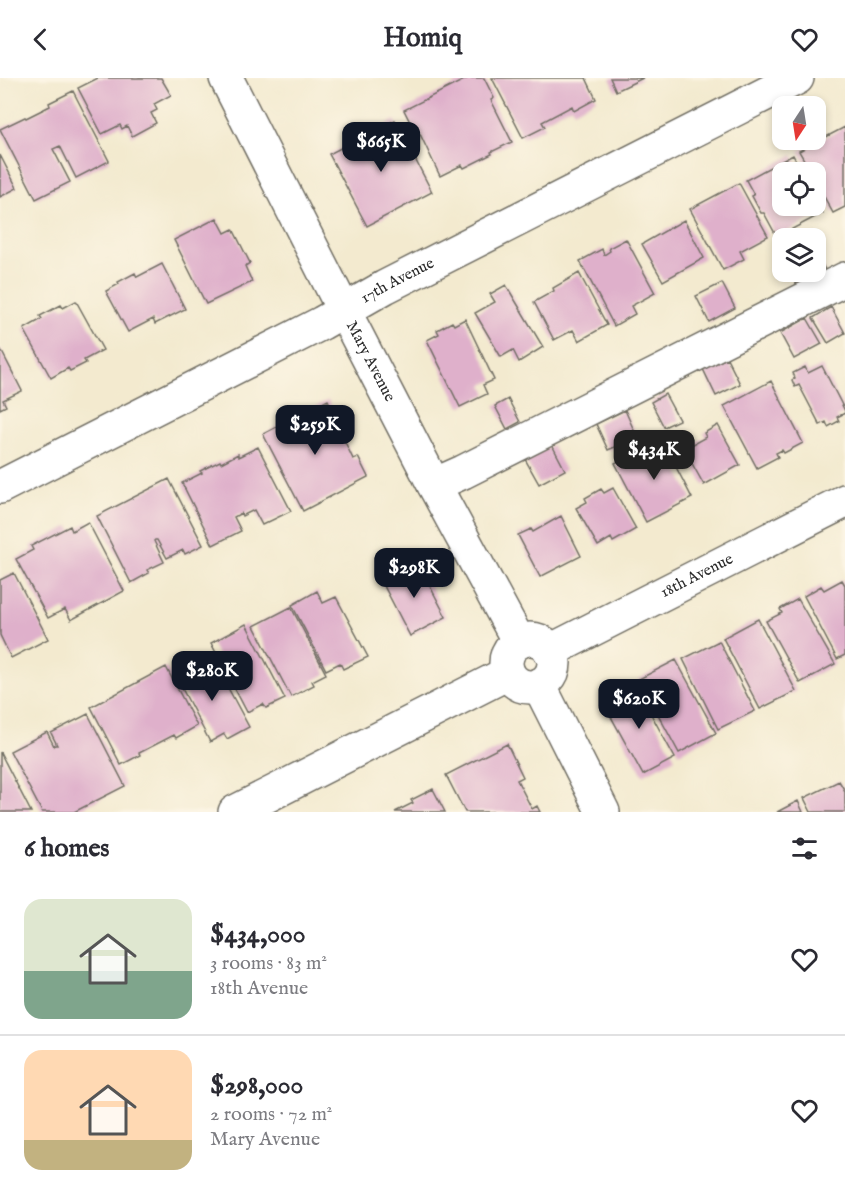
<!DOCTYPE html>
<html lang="en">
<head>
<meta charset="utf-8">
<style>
	:root { --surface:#fff; --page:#f7f7f7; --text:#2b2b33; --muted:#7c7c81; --line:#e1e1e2; --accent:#111827 }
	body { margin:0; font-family:"IM FELL English",serif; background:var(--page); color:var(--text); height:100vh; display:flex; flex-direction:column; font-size:22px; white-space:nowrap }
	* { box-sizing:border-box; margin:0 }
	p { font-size:20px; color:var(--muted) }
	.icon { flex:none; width:33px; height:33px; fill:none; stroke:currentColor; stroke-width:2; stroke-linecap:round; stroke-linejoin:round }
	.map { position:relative; height:734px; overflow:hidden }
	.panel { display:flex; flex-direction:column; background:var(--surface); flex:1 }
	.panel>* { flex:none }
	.needle { width:39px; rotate:192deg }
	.fabs { position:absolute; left:772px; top:18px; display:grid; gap:12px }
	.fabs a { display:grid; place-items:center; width:54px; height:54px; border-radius:12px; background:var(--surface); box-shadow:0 3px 9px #0003; font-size:30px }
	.price { position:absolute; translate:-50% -51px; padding:0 14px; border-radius:12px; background:var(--accent); color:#fff; font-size:20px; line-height:39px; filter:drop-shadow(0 2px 3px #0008) }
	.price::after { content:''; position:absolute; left:50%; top:36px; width:18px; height:14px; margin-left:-9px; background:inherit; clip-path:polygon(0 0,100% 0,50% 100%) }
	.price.selected { background:#222; color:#fff }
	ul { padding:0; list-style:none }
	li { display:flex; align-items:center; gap:18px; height:150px; padding:0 24px }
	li+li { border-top:2px solid var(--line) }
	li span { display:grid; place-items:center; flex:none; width:168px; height:120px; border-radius:18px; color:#555 }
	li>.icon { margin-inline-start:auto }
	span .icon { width:72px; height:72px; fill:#fffc; stroke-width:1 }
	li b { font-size:26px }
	h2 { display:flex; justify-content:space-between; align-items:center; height:72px; padding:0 24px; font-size:26px }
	header { display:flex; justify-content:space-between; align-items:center; height:78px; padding:0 24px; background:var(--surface); font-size:27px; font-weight:700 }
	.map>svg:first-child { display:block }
	.building { fill:#dfb0cb }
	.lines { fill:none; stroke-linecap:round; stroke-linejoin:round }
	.minor-casing { stroke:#716e64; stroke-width:36 }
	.minor { stroke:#fff; stroke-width:33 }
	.labels { text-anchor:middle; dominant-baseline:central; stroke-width:6; stroke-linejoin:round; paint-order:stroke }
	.street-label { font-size:16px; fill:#2b2b2b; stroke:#fcf5e5 }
</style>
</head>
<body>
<header><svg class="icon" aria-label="back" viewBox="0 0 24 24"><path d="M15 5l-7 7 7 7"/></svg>Homiq<svg class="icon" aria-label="heart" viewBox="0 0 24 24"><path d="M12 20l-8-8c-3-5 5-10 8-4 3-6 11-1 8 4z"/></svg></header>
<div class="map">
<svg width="845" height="734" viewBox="0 0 845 734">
	<rect width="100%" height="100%" fill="#fcf5e5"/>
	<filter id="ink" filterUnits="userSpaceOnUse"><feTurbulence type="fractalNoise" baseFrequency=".0167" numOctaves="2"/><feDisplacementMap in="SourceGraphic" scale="12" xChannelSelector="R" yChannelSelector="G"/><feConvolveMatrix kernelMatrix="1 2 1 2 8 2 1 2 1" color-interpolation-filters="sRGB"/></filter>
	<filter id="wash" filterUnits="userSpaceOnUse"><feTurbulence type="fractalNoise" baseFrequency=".008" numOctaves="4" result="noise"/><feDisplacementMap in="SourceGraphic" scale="24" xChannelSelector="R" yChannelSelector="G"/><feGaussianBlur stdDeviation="1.35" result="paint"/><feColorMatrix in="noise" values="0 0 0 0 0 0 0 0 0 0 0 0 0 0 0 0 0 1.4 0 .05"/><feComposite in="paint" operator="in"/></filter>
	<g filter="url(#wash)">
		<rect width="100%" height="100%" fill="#f3eacf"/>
		<g id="blocks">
			<path class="building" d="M98,0H161L171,17L154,26L157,32L151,35L156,45L132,58L127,48L122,51L120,47L102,56L78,10Z
				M468,0H484L494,20L491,22L512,64L491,74L492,76L464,90L462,87L440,98L420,56L417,58L404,32Z
				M492,0H586L596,21L574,33L572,28L542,44L545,49L523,60Z
				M610,0H643L616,13Z
				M73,13L109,83L76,100L60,68L53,71L70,104L36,121L0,51L25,39L26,40L50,28L49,25Z
				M395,42L432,114L367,148L329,76Z
				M845,49V129L833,135L816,104V94H811L799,73Z
				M0,77L17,110L0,119Z
				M793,77L802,94H783V128H816V121L823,135L777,159L764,135H761L752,118L754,117L746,102Z
				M739,105L768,158L740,173L744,181L723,192L690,131Z
				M217,140L225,155L233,151L250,185L245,188L252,204L206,226L174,162Z
				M684,142L704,180L663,203L642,166Z
				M626,161L655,215L631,228L635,236L614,248L580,183L602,171L604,177L610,173L609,170Z
				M816,175L825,192L797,207L789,194H816Z
				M162,186L185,231L155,246L153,241L128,254L106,213L119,206L118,204L135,195L137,199Z
				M579,195L607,247L579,263L573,252L554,262L534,224L554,213L553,210Z
				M722,205L735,230L709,244L696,218Z
				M506,207L543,269L519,284L513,272L501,279L475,235L495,224L490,216Z
				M76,223L103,272L84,282L86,285L70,293L68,290L51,300L24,251L42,241L40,238L61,227L63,230Z
				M831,229L845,255L828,265L813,240Z
				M807,240L822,266L794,281L780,255Z
				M465,241L494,302L483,307L487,316L460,329L427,262L439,256L437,252L452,244L454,247Z
				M0,270L22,313L3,322L6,328L0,331Z
				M727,280L740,306L716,318L703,291Z
				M822,288L845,333V335L837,339L839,343L828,349L826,344L820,347L799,307L795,309L792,302L795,300L793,295L805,289L808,295Z
				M771,303L803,365L784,375L782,372L776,375L778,379L757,390L724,328Z
				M665,316L679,342L664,349L651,324Z
				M508,321L520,344L507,351L495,328Z
				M328,322L342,349L338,351L346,366L353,381L358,379L368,399L303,433L263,356Z
				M625,332L637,359L608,372L596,346Z
				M718,347L740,387L704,407L684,371L706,359L704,355Z
				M663,364L692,420L646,444L615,385L635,374L637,378Z
				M552,367L565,392L539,406L525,381Z
				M258,369L291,433L262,447L254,432L242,438L241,435L234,439L241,453L213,467L182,405L202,395L200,393L220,383L221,385L238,376V379Z
				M169,401L203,467L185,476L183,472L167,480L157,462H155L154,463L164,484L147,492L149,495L131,505L97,438Z
				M613,410L636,451L613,464L611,460L598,468L576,430L587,424L585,420L601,411L604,415Z
				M561,438L581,478L540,499L518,457L531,451L533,454Z
				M88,444L124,513L71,542L65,531L48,540L16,481L33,472L31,468L70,448L72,453Z
				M418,485L446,539L410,558L382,504Z
				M14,495L48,561L11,580L0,557V502Z
				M842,502L845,507V577L837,581L804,518L821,508L824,512Z
				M317,513L323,525L336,519L368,579L343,591L340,585L326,592L292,527Z
				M798,521L835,586L800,605L766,543L782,535L780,531Z
				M291,529L326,596L312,603L314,607L291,619L254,548Z
				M758,541L796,613L760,631L723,560Z
				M246,546L285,621L266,630L263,626L247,634L211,565Z
				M719,563L755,633L718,651L683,581Z
				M213,582L249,649L227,661L224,656L210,664L176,599L198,587L199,589Z
				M676,582L716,655L679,675L639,601Z
				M166,589L197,648L176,660L174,657L139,675L140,677L121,687L91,629Z
				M635,607L675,680L643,697L603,624Z
				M88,636L125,708L74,734H42L10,673L47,654L54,668L55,667H57L51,655Z
				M507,666L523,699L517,702L532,731L537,728L540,734H465L446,697Z
				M0,674L31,734H0Z
				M839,703L845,713V734H811L804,720Z
				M433,711L445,734H395L413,725L411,722Z
				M798,723L803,734H777Z"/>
		</g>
	</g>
	<g filter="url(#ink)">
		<use href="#blocks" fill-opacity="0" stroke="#716e64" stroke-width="1.5"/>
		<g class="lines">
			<g class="minor-casing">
				<g id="minor">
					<path id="s1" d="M226,0L344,233L434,407L519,564"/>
					<path d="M434,407L463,394L845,201"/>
					<path id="s2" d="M0,409L322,245L385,209L797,0"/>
					<circle cx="530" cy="585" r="24"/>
					<path id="s3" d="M550,573L845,423"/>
					<path d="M539,607L603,734"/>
					<path d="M235,734L508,595"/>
				</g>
			</g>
			<use href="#minor" class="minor"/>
		</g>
	</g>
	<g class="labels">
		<g class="street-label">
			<text stroke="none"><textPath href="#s2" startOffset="448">17th Avenue</textPath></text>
			<text stroke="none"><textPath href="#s1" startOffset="318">Mary Avenue</textPath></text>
			<text stroke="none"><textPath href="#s3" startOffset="165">18th Avenue</textPath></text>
		</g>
	</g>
</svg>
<div class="fabs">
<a><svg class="needle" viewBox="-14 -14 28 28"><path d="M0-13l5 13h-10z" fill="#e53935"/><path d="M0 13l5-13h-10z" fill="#7c7c81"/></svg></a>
<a><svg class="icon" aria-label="locate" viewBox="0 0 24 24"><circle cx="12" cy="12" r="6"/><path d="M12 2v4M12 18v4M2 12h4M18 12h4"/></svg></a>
<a><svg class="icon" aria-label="layers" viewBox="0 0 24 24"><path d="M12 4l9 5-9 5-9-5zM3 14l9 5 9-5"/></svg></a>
</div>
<b class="price" style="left:381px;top:95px">$665K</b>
<b class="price" style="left:315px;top:378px">$259K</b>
<b class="price selected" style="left:654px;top:403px">$434K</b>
<b class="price" style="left:414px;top:521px">$298K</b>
<b class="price" style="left:212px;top:624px">$280K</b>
<b class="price" style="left:639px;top:652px">$620K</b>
</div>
<section class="panel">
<h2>6 homes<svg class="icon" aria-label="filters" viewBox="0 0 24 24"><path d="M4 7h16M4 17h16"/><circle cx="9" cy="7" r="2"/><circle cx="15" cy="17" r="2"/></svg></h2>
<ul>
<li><span style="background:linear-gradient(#dfe7d0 60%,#7fa58c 0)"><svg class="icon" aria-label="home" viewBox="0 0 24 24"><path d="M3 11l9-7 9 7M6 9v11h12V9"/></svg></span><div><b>$434,000</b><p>3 rooms · 83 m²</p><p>18th Avenue</p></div><svg class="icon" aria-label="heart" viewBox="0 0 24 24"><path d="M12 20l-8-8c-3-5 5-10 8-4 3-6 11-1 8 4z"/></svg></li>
<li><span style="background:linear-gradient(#ffd9b3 75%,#c2b280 0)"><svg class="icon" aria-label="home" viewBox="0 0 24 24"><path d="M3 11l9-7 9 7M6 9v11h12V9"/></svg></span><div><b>$298,000</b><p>2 rooms · 72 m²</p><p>Mary Avenue</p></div><svg class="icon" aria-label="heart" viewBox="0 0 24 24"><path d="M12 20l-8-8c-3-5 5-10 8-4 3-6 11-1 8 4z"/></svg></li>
</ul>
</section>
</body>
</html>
